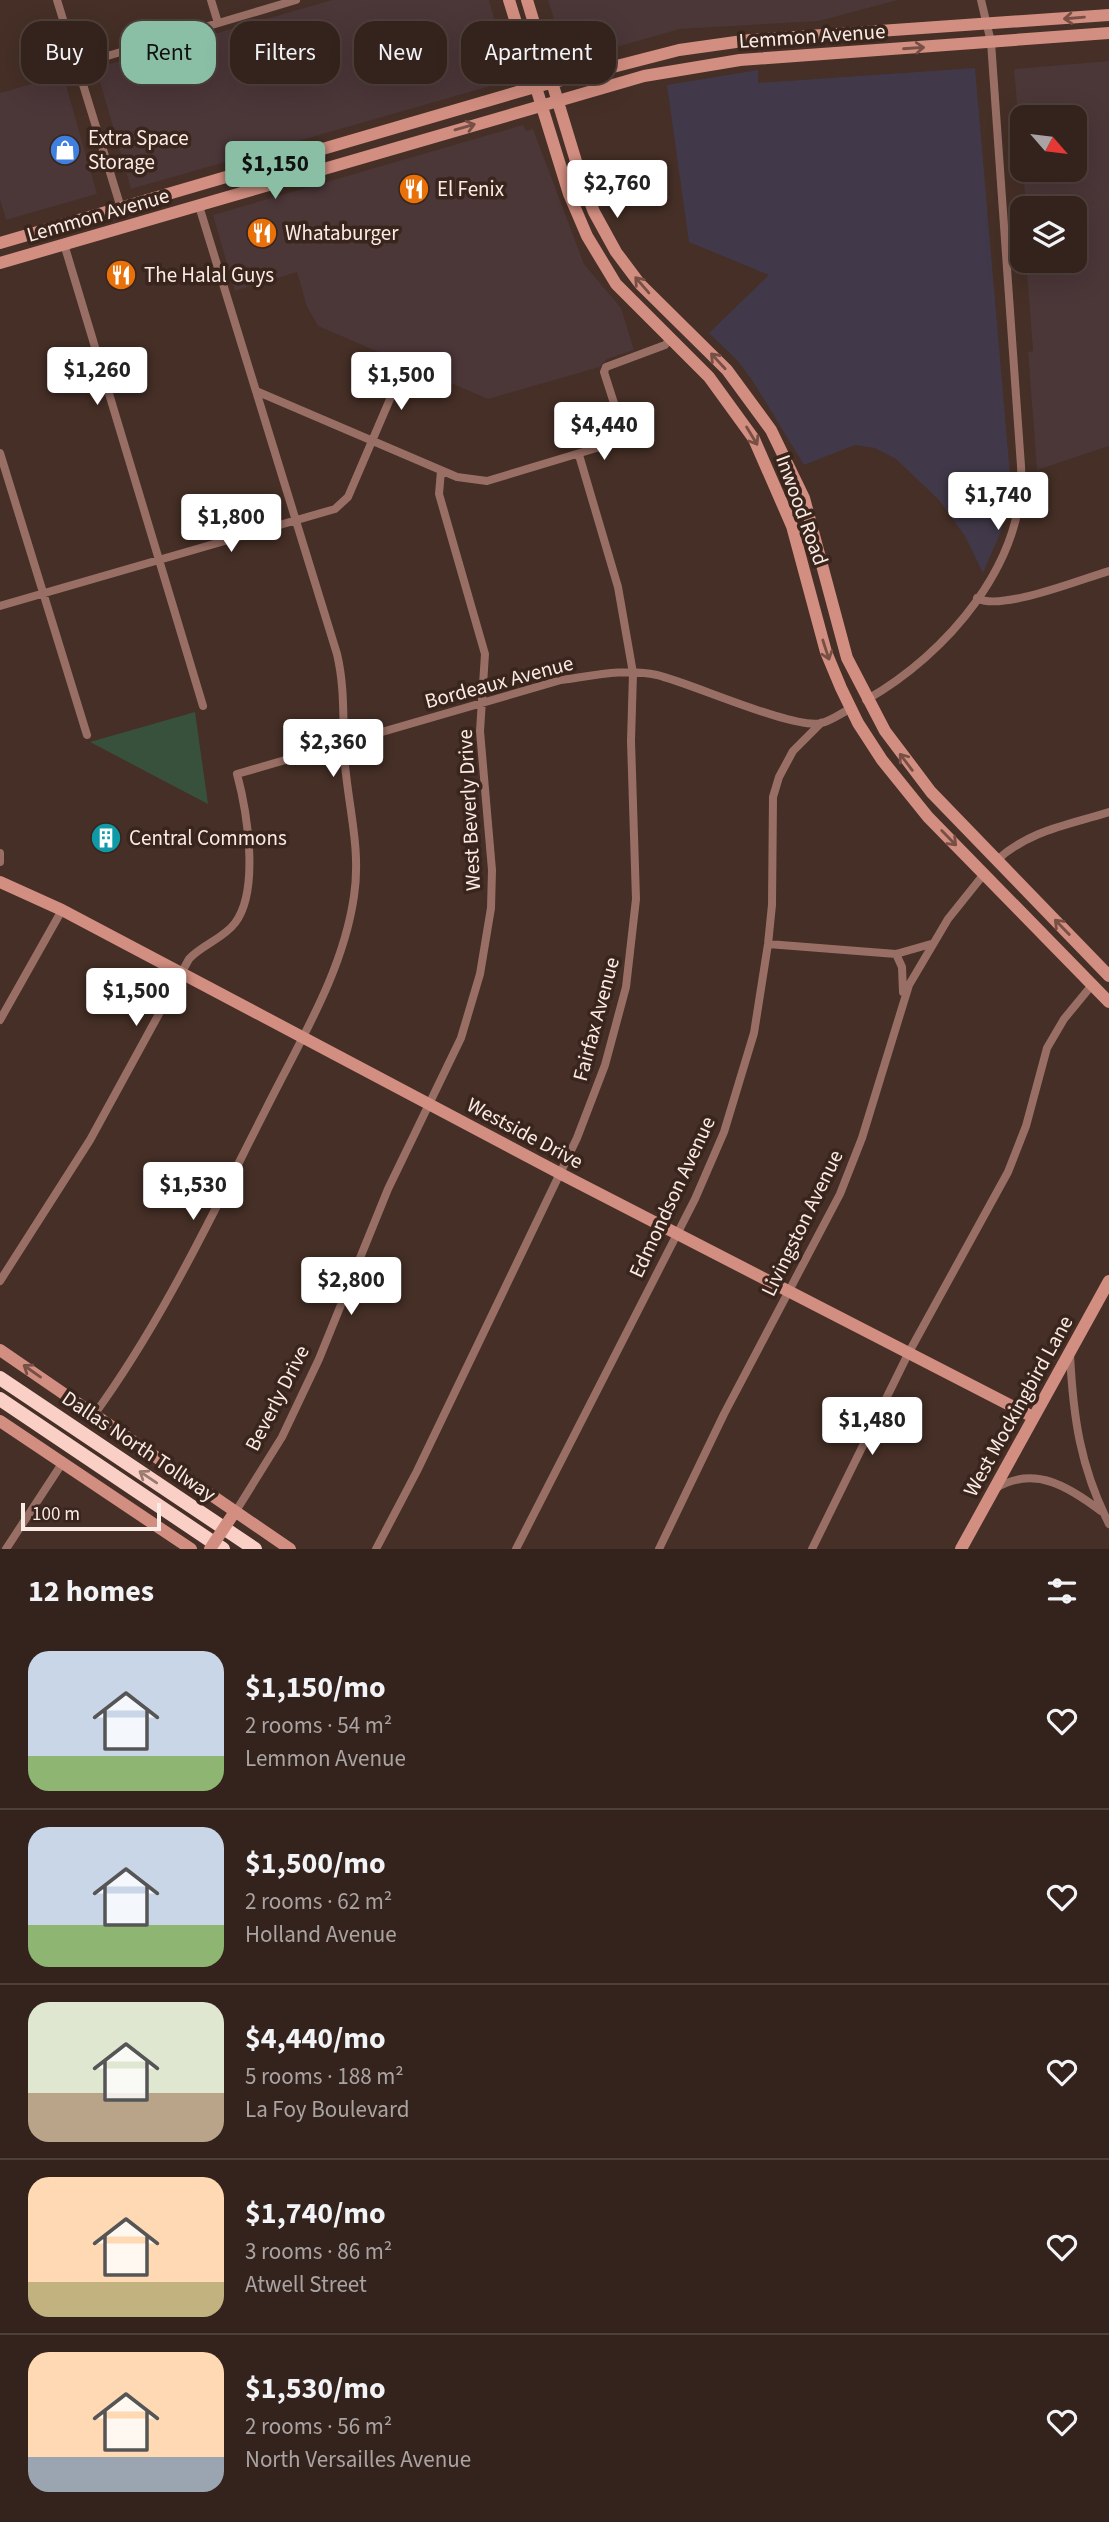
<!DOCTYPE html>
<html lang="en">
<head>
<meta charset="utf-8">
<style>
	:root { --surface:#34231c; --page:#3c2b25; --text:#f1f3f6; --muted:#a9a4a3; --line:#4e403b; --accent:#8abfa5 }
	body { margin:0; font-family:"Source Sans 3",sans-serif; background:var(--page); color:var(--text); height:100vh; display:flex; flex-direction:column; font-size:26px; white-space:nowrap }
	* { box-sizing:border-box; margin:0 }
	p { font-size:23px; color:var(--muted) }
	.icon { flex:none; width:38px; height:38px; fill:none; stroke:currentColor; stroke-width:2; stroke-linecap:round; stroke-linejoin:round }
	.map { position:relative; height:1549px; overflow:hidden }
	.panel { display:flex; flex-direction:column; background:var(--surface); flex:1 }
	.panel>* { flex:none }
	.banner { position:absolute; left:21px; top:21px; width:700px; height:63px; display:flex; gap:14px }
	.needle { width:46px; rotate:118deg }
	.tools { position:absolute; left:1010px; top:105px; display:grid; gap:14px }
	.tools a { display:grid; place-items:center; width:77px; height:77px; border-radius:14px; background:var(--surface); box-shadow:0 7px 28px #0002,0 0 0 2px var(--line); font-size:35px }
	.scale { position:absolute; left:21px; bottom:18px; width:140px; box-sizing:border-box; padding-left:7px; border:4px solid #faebe5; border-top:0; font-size:19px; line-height:24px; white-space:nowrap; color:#faebe5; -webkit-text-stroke:5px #3a251c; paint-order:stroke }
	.price { position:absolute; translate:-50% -60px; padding:0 16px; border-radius:7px; background:#fff; color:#222; font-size:23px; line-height:46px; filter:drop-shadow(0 2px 4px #0008) }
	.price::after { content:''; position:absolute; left:50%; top:42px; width:21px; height:16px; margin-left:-10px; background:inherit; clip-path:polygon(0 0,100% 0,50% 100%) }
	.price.current { background:var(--accent); color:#111 }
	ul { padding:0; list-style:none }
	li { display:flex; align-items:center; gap:21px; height:175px; padding:0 28px }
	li+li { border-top:2px solid var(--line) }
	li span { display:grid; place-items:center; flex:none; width:196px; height:140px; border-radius:21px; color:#555 }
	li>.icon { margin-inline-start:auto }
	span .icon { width:84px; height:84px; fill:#fffc; stroke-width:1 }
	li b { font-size:30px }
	h2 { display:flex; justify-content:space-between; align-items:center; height:84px; padding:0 28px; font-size:30px }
	.pill { padding:0 24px; border-radius:21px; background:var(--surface); box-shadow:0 7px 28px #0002,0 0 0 2px var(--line); font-size:24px; line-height:63px }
	.pill.current { background:var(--accent); color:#111 }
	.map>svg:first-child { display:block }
	.commercial { fill:#4b3638 }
	.industrial { fill:#413949 }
	.green { fill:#38513c }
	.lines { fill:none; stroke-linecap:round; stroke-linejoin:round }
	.street { stroke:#996f65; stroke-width:8 }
	.secondary { stroke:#d28e80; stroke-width:12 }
	.highway { stroke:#facfc6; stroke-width:14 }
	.secondary-bridge { stroke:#d28e80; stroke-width:12 }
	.oneway { stroke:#774f44 }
	.oneway2 { stroke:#9a7a71 }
	.labels { text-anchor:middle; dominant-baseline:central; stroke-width:7; stroke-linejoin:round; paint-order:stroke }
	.street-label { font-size:21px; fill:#faebe5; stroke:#3a251c }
	.poi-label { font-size:21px; fill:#faebe5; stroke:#3a251c; text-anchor:start }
</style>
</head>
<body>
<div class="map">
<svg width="1109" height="1549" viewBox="0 0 1109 1549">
	<rect width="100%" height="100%" fill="#452f26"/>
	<path class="commercial" d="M332,0H489L507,63L497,66L501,83L131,189L96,68Z
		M548,0H898L819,21L680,29L567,61Z
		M1109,61V446L1037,470L1028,352L1033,351L1026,261H1074V208H1026L1023,170H1074V117H1022V163L1014,69Z
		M63,75L97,194L6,220L0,199V93Z
		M523,125L526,131L533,129L584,264L621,308L634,350L607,359L600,367L488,399L318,326L307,307L297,272L235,291L213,215Z"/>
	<path class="industrial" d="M975,68L1010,475L1002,529L983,573L965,536L939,500L896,459L875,448L855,445L804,465L754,383L738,361L709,333L769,275L689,242L667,85L758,70V83Z"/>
	<path class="green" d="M195,712L208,804L90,742Z"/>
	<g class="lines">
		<path class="street" d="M57,0L121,208
			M211,0L218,23
			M77,65L296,0
			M64,244L203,706
			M256,391L457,477L487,481L613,443L621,433V425L604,372L606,367L665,345L671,338
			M0,453L87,735
			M977,598C1000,612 1081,579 1109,571
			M0,606L335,509L348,497L402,371
			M866,700C947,654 1026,563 1021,466L991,42L981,0
			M0,853V862
			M997,860C1030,830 1068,825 1109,812
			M768,944L896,954L931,944
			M896,954L902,967L903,992
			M0,1020L62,910
			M0,1281L90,1140L189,959C202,945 224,938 235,923C260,890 247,811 237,774L561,680C592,676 625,668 657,675C691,683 794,730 821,723C831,721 841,713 850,709
			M1070,1354C1073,1416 1080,1467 1109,1524
			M94,1415C163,1320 212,1215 265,1111C299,1042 343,973 354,896C361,851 349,809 345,765C342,727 346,692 337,654L199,206
			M996,1488C1035,1465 1069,1487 1101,1511
			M236,1511L282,1437L319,1359L388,1189L461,1038L480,974L491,908L492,870L480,731L485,654L439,494L441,471
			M6,1549L63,1462
			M376,1549L417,1471L577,1138L605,1065L626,987L636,899L631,741L633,673L618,587L579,455
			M516,1549L695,1199L724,1132L754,1033L768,944L772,905L773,797L779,777L793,751L821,723
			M659,1549L724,1414L840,1194L862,1138L909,985L948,919L984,874
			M812,1549L908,1354L1008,1172L1026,1126L1047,1048L1064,1019L1092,985"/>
		<path class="secondary" d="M509,0L569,194L587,236L616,284L709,377L754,439L792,526L826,652L841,688L858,723L882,760L928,817L1109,1002
			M527,0L582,181L594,212L616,252L640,284L727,370L771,430L804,498L847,658L885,731L931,792L1109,976
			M0,243L535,87L679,50L750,40L1109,15
			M0,263L644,76L740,60L1109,33
			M0,882L62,910L561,1174L1033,1417
			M0,1350L290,1549
			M0,1421L191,1549
			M961,1549L1109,1281"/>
		<path class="highway" d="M0,1378L255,1549
			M0,1399L223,1549"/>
		<path class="secondary-bridge" d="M210,1549L232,1516"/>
	</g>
	<defs><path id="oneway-shaft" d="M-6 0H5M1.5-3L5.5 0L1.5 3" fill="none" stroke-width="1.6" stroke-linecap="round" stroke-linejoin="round" transform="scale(1.75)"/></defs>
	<g class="oneway">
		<use href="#oneway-shaft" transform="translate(1074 18) rotate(175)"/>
		<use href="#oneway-shaft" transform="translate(914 48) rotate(-4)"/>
		<use href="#oneway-shaft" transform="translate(465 127) rotate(-16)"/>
		<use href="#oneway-shaft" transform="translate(642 285) rotate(-131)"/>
		<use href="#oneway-shaft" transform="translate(718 361) rotate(-133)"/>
		<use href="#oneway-shaft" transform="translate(752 436) rotate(59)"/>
		<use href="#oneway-shaft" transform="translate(826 650) rotate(72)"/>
		<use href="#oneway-shaft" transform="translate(906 762) rotate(-127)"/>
		<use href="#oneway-shaft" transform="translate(949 838) rotate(46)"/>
		<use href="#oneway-shaft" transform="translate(1062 927) rotate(-134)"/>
		<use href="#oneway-shaft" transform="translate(32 1371) rotate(-145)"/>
	</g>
	<use class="oneway2" href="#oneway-shaft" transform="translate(148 1477) rotate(-146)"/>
	<defs>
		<g id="shop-disc" transform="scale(1.575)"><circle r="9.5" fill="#3f7fe0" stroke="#3a251c"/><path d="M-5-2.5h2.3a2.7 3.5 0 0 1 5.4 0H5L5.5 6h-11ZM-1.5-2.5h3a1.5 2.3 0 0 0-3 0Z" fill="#fff"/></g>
		<g id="restaurant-disc" transform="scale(1.575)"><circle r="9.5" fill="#e8710a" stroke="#3a251c"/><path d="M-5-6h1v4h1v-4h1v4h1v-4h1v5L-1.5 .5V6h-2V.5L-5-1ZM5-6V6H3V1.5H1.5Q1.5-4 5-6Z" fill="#fff"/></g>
		<g id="building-disc" transform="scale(1.575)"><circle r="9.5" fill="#0f9aa8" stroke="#3a251c"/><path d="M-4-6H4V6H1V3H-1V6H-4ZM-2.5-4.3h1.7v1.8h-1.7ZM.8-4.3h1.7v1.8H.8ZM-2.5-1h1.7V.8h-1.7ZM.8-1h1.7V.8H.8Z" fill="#fff"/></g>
	</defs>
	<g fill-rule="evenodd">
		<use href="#shop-disc" x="65" y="150"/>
		<use href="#restaurant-disc" x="414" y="189"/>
		<use href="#restaurant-disc" x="262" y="233"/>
		<use href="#restaurant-disc" x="121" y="275"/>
		<use href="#building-disc" x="106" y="838"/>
	</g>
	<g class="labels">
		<g class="street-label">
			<text transform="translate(812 36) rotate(-4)">Lemmon Avenue</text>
			<text transform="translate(98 215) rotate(-16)">Lemmon Avenue</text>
			<text transform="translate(802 510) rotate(70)">Inwood Road</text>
			<text transform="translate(499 682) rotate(-15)">Bordeaux Avenue</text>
			<text transform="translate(469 810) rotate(-93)">West Beverly Drive</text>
			<text transform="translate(596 1019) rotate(-75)">Fairfax Avenue</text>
			<text transform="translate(525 1133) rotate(28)">Westside Drive</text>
			<text transform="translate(672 1197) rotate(-65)">Edmondson Avenue</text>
			<text transform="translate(802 1223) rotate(-64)">Livingston Avenue</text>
			<text transform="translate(277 1398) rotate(-63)">Beverly Drive</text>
			<text transform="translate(1018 1406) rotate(-61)">West Mockingbird Lane</text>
			<text transform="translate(139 1446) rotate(34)">Dallas North Tollway</text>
		</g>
		<g class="poi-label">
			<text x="88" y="138">Extra Space<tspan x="88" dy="24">Storage</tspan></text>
			<text x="437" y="189">El Fenix</text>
			<text x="285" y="233">Whataburger</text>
			<text x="144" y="275">The Halal Guys</text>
			<text x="129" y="838">Central Commons</text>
		</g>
	</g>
</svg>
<div class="tools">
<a><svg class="needle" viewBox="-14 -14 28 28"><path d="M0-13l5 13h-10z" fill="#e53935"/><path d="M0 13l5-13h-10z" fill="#a9a4a3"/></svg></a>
<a><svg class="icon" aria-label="layers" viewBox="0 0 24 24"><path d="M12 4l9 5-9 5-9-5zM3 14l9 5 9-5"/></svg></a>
</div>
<div class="scale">100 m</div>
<b class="price current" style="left:275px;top:201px">$1,150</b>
<b class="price" style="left:617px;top:220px">$2,760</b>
<b class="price" style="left:97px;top:407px">$1,260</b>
<b class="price" style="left:401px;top:412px">$1,500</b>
<b class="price" style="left:604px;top:462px">$4,440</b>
<b class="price" style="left:998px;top:532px">$1,740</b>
<b class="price" style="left:231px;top:554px">$1,800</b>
<b class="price" style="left:333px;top:779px">$2,360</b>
<b class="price" style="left:136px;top:1028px">$1,500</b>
<b class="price" style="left:193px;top:1222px">$1,530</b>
<b class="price" style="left:351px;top:1317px">$2,800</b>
<b class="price" style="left:872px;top:1457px">$1,480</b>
<div class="banner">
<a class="pill">Buy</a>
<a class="pill current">Rent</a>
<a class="pill">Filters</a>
<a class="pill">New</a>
<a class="pill">Apartment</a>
</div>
</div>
<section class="panel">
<h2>12 homes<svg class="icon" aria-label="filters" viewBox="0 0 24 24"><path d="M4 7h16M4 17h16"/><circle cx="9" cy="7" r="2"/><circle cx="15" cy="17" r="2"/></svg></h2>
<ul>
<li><span style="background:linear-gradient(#c9d6e8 75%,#8fb573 0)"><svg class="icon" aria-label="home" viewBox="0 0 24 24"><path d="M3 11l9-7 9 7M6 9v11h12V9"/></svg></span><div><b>$1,150/mo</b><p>2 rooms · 54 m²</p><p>Lemmon Avenue</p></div><svg class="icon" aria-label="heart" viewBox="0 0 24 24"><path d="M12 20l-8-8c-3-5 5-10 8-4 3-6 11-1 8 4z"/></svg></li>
<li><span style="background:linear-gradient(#c9d6e8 70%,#8fb573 0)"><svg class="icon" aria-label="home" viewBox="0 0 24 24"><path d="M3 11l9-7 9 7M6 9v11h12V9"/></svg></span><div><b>$1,500/mo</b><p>2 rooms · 62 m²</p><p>Holland Avenue</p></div><svg class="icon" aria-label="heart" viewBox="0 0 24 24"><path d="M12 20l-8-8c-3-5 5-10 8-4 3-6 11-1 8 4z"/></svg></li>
<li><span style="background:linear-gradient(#dfe7d0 65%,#b9a48a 0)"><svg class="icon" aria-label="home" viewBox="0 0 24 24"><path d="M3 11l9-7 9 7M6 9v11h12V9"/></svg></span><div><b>$4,440/mo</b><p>5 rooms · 188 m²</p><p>La Foy Boulevard</p></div><svg class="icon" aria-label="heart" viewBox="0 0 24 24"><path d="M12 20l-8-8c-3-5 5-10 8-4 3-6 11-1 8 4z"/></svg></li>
<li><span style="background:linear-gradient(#ffd9b3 75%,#c2b280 0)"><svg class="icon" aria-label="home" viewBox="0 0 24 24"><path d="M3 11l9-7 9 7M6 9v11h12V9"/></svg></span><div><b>$1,740/mo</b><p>3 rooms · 86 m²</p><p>Atwell Street</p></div><svg class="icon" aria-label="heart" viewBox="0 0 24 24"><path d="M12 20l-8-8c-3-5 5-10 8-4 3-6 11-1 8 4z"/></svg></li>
<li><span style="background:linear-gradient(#ffd9b3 75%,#9aa5b1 0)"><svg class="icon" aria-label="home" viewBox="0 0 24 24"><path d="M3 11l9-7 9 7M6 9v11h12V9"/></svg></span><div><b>$1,530/mo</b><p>2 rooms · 56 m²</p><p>North Versailles Avenue</p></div><svg class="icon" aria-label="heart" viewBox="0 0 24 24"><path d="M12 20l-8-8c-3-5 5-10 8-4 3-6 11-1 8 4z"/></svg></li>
</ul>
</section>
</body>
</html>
